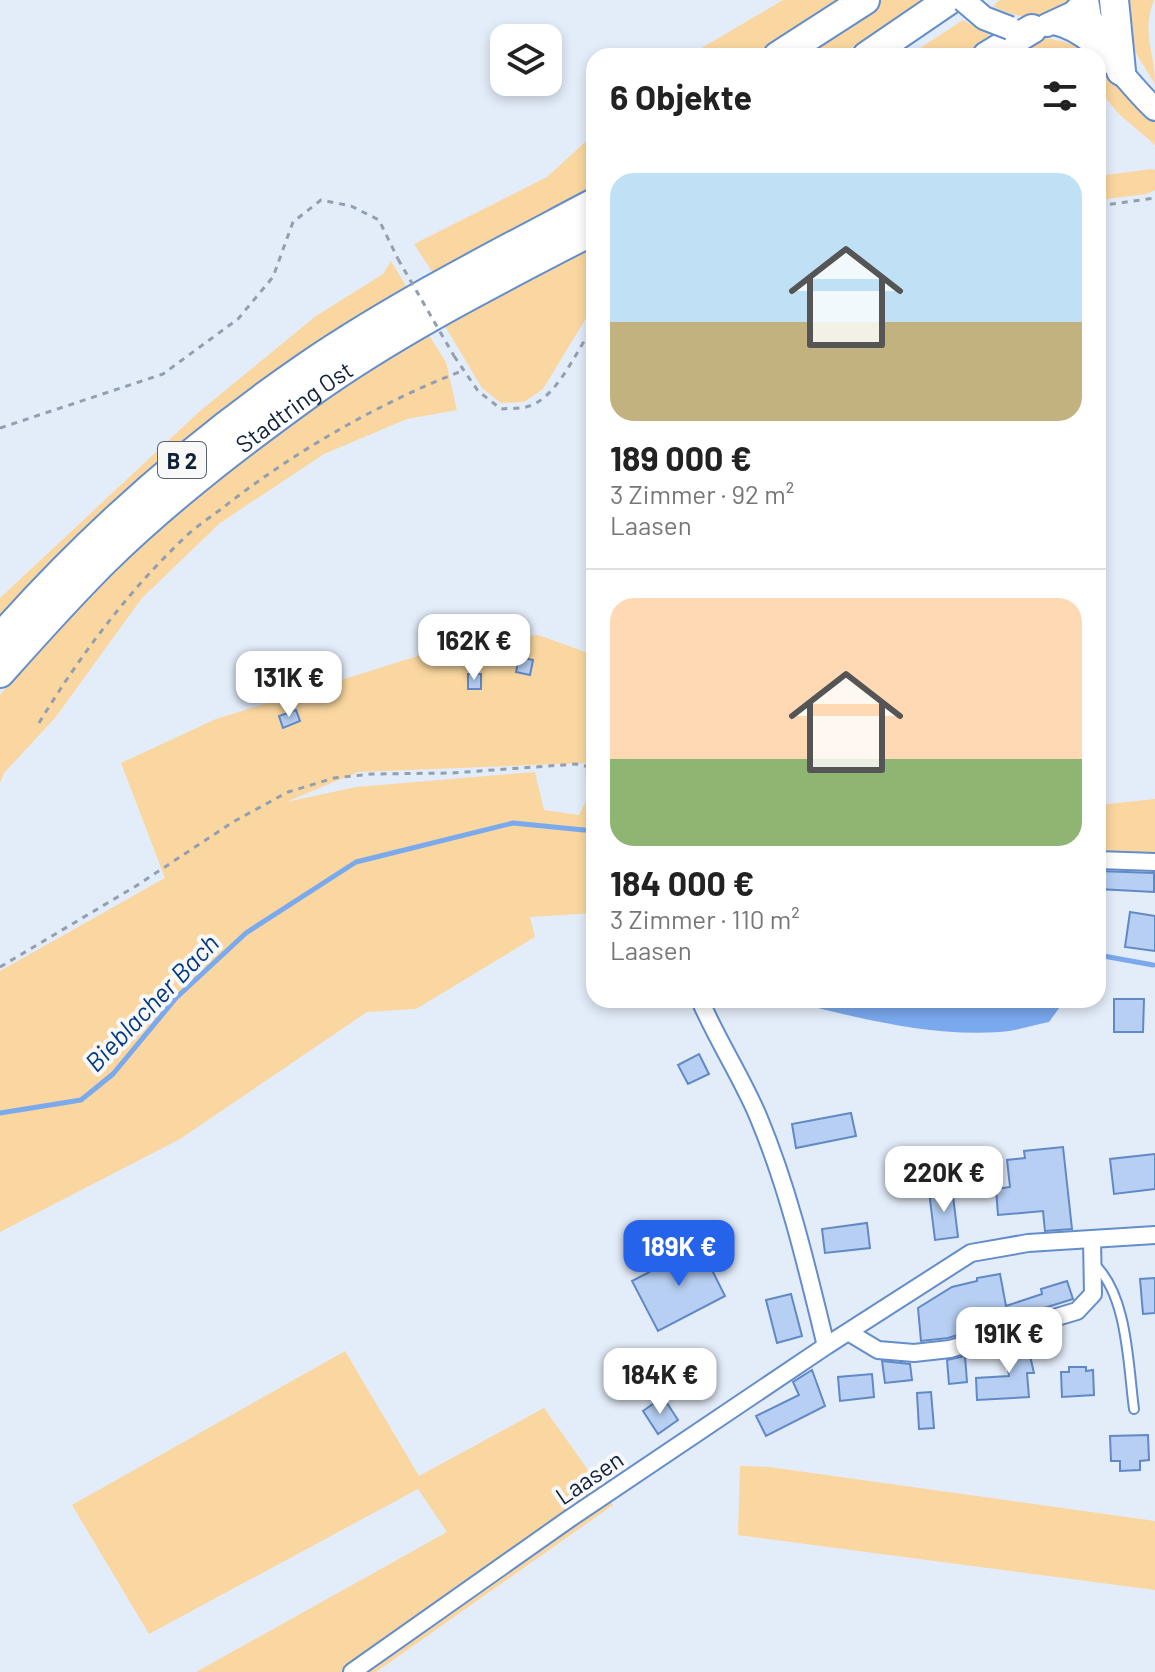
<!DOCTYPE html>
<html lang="de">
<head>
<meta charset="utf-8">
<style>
	:root { --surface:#fff; --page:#f6f6f6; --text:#222; --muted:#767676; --line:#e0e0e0; --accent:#2563eb }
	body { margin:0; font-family:Barlow,sans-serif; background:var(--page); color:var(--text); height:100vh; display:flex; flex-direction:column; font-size:30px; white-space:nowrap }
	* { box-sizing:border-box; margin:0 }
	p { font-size:26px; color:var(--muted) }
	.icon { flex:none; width:44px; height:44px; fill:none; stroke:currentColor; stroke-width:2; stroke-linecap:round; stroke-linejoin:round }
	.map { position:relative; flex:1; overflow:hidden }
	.side { position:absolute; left:586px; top:48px; width:520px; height:960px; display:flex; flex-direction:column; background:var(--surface); border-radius:24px; box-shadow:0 4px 12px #0003 }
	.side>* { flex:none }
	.buttons { position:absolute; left:490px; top:24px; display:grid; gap:16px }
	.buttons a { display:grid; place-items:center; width:72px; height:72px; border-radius:16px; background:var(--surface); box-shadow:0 4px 12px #0003; font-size:40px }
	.price { position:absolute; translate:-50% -68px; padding:0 18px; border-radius:16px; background:#fff; color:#222; font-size:26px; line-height:52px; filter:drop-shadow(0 2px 4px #0008) }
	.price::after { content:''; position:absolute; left:50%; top:48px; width:24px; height:18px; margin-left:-12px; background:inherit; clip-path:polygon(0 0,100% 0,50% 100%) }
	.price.on { background:var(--accent); color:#fff }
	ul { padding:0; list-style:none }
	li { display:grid; align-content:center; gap:16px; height:424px; padding:0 24px }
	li+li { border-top:2px solid var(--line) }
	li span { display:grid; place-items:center; height:248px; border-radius:24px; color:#555 }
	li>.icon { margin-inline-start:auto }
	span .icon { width:144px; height:144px; fill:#fffc; stroke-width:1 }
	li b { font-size:34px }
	h2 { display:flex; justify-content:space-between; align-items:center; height:96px; padding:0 24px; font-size:34px }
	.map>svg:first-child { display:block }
	.green { fill:#fad7a0; fill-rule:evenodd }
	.water { fill:#7aa9ee }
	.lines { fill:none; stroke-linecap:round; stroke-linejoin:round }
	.stream { stroke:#7aa9ee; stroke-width:5 }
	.building { fill:#b7cff3; stroke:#6089c6; stroke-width:2 }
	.lane-casing { stroke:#648dcb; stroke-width:12 }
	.street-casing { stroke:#648dcb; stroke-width:20 }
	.secondary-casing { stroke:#648dcb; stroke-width:26 }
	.highway-casing { stroke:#648dcb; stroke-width:32 }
	.path { stroke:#939fb0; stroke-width:3; stroke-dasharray:6 6; stroke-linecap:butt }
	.lane { stroke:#fff; stroke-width:8 }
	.street { stroke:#fff; stroke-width:16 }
	.secondary { stroke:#fff; stroke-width:22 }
	.highway { stroke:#fff; stroke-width:28 }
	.secondary-bridge-casing { stroke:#648dcb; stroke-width:26; stroke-linecap:butt }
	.path-bridge { stroke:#939fb0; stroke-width:3; stroke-dasharray:6 6; stroke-linecap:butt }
	.secondary-bridge { stroke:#fff; stroke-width:22 }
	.labels { text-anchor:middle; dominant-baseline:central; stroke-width:8; stroke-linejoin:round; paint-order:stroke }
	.shield { fill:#f8f8f8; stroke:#556172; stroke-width:2 }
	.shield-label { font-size:22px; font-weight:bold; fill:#0f2038 }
	.street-label { font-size:24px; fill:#0f2038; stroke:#f8f8f8 }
	.water-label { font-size:26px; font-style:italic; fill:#003984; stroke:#f8f8f8 }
</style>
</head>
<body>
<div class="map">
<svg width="1155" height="1672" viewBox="0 0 1155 1672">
	<rect width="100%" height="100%" fill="#e3ecf9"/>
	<path class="green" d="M783,0H837L757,56H688Z
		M877,0H927L838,56H794Z
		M1000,0H1069C1047,20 1017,21 993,6Z
		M1126,0H1154C1141,34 1155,51 1155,84L1127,39Z
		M963,20L993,37L962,56H908Z
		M1046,38C1063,41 1077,44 1089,56H1005Z
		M1098,64L1155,120V145L1119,114L1098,89Z
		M594,134V189L435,276L414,244L547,177Z
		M1152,169L1155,170V190L1147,194L1098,200V176Z
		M594,240V305L543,389L524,402L501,403L482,388L442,321Z
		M391,261L409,291L91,524L0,616V598L200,411L316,316L383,274Z
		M425,329L446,362L457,410L407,419L324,454L220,523L142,598L55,718L4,773L0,783V695L62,621L210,477Z
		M538,635L594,655V913L530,917L535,937L416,1009L367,1012L180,1139L0,1232V971L165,878L121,763L216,719L456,644ZM585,763L587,799L579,815L544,810L535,772L356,787L286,802L358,772Z
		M1155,799V854L1098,850V805Z
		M345,1351L419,1476L544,1408L613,1505L376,1672H196L447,1532L418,1489L149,1634L72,1505Z
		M740,1466L769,1467L1155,1521V1590L738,1535Z"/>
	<path class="water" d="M786,1000H1065L1049,1022C1033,1025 1016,1031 1000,1032C929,1037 854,1017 786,1000Z"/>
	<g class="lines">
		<path class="stream" d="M1098,955L1153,965
			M0,1113L81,1100L113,1074L176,998L246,933L356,862L513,823L594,831"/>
	</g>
	<path class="building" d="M519,657L533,660L530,675L516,672Z
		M468,674H481V689H468Z
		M296,710L300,721L283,728L279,716Z
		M1098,871L1154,873V892L1098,889Z
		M1130,912L1155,916V951L1125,947Z
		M1114,999H1144L1143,1032H1114Z
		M699,1054L709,1074L688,1084L678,1065Z
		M851,1113L856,1136L796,1148L792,1124Z
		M1063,1147L1072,1229L1045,1231L1043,1211L998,1215L996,1189L1010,1187L1007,1160L1025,1158L1024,1151Z
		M1155,1154V1189L1114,1194L1110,1159Z
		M952,1188L958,1237L935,1240L929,1191Z
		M867,1223L870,1248L825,1253L822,1229Z
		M700,1246L725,1296L658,1331L632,1281Z
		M1000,1274L1006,1306L1042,1294L1041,1289L1067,1281L1073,1299L948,1338L921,1341L918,1308L952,1287L977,1281V1278Z
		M1155,1278V1313L1143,1314L1140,1279Z
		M791,1294L802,1336L777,1343L766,1300Z
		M1026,1338L1034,1373H1027L1029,1397L977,1400L976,1378L1009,1376L1004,1344Z
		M965,1356L967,1382L949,1384L947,1360Z
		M882,1361L910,1364L912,1380L885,1383Z
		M1069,1367H1086V1371L1093,1370L1094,1395L1062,1397L1061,1372H1069Z
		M812,1370L825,1406L766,1436L756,1416L799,1395L793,1382Z
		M872,1374L874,1397L840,1401L838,1377Z
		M931,1392L934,1428L919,1429L917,1393Z
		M663,1397L678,1420L658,1434L643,1411Z
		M1148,1435L1149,1460L1140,1461V1470L1120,1471V1461H1111L1110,1436Z"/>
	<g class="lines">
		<g class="lane-casing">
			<path id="lane" d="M1094,1264C1128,1295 1128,1366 1134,1409"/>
		</g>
		<g class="street-casing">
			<path id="street" d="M1098,860L1155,862
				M700,1000C717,1040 741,1076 758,1116C789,1190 807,1268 826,1346
				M848,1332L878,1350L914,1353L950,1349L1077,1311L1093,1294L1092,1239
				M352,1672L569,1519L826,1346L971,1253L1028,1243L1155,1235"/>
		</g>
		<g class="secondary-casing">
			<path id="secondary" d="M1087,0L1090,18L1110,53
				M1054,23C1097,32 1124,81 1155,109
				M1047,25L1073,13L1086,0"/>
		</g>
		<g class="highway-casing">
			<g id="highway">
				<path d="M1114,0L1121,71"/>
				<path d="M778,56L865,0"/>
				<path d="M867,56L949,0"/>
				<path d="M987,56L1032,29"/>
				<path d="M0,638C91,535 195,443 309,365C399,304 498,254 594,203"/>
				<path id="s1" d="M0,673C33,636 67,598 103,562C166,500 238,445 310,393C398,330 498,280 594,230"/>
			</g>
		</g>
		<path class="path" d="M1098,206L1155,198
			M454,356L478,391L501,409C509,408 518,409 526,407C557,400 576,350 594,326
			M0,428L163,374L238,319L273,277L293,222L321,200L351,206L379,220L398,259
			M39,723C79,657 126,594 182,540C195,527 211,517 225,506C297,450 379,403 464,370
			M0,967L136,886L233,822L288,792L334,778L372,774L452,773L576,764L594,768"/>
		<use href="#lane" class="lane"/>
		<use href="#street" class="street"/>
		<use href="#secondary" class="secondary"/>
		<use href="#highway" class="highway"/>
		<g class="secondary-bridge-casing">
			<path id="secondary-bridge" d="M963,0L984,18L1010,28"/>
		</g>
		<path class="path-bridge" d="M398,259L454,356"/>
		<use href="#secondary-bridge" class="secondary-bridge"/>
	</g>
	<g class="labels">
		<rect class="shield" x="158" y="442" width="48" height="36" rx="6"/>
		<g class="shield-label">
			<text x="182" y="460">B 2</text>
		</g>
		<g class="street-label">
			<text stroke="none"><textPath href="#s1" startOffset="398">Stadtring Ost</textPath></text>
			<text transform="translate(589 1477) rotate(-34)">Laasen</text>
		</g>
		<g class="water-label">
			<text transform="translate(151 1002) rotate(-46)">Bieblacher Bach</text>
		</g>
	</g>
</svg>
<div class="buttons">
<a><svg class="icon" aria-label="layers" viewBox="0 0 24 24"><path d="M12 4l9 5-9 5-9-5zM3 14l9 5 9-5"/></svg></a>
</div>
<b class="price" style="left:474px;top:682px">162K €</b>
<b class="price" style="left:289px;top:719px">131K €</b>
<b class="price" style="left:944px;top:1214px">220K €</b>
<b class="price on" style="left:679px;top:1288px">189K €</b>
<b class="price" style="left:1009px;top:1375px">191K €</b>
<b class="price" style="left:660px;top:1416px">184K €</b>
<section class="side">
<h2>6 Objekte<svg class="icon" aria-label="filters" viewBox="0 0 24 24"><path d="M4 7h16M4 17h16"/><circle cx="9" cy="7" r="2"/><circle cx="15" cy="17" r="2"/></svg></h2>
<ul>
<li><span style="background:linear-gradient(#bfe0f5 60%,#c2b280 0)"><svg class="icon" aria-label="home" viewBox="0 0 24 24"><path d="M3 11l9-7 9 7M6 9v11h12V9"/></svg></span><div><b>189 000 €</b><p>3 Zimmer · 92 m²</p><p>Laasen</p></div></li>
<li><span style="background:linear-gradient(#ffd9b3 65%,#8fb573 0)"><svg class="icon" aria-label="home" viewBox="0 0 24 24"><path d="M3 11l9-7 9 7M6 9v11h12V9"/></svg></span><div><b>184 000 €</b><p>3 Zimmer · 110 m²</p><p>Laasen</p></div></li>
</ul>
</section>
</div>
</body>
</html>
